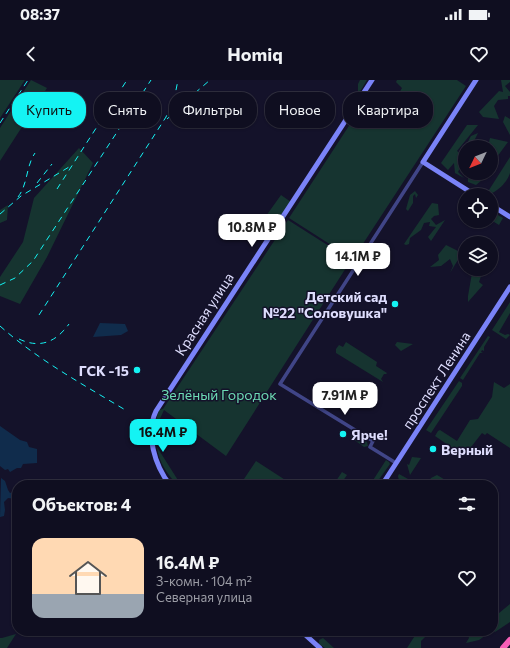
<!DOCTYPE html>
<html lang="ru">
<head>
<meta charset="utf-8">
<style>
	:root { --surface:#0f0e20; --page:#1d1c2d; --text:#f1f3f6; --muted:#9b9ca5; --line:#2f2e3e; --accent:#14f3f3 }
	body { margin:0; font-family:Commissioner,sans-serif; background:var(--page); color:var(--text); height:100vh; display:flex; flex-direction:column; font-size:15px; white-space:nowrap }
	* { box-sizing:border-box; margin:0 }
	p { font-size:13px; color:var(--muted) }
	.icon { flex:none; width:22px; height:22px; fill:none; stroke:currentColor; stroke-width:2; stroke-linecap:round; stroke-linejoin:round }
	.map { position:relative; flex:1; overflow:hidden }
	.side { position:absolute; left:12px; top:400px; width:486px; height:156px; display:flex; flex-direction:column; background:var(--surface); border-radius:16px; box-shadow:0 1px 3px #0004,0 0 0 1px var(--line) }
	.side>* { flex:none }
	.top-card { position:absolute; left:12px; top:12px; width:486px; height:36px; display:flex; gap:8px }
	.needle { width:26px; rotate:227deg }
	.buttons { position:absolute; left:458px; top:60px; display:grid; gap:8px }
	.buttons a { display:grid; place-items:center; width:40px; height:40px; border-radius:50%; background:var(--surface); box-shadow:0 1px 3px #0004,0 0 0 1px var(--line); font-size:20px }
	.price { position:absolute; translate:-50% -34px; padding:0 9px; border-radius:8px; background:#fff; color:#222; font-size:13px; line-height:26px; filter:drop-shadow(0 1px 2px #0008) }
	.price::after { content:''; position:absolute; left:50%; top:24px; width:12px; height:9px; margin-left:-6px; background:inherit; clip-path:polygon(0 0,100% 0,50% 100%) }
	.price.on { background:var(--accent); color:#111 }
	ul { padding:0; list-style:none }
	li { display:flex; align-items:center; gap:12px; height:100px; padding:0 20px }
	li+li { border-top:1px solid var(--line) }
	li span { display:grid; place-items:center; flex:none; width:112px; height:80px; border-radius:12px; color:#555 }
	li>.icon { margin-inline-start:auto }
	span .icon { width:48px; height:48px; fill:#fffc; stroke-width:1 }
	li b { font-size:17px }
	h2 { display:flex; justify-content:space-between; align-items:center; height:48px; padding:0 20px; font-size:17px }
	.chip { padding:0 14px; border-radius:16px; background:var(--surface); box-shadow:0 1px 3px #0004,0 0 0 1px var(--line); font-size:14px; line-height:36px }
	.chip.on { background:var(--accent); color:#111 }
	.status { display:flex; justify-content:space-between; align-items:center; height:28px; padding:0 20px; background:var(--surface); direction:ltr }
	.status svg { height:11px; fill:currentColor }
	header { display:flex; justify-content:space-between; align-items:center; height:52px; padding:0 20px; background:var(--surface); font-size:18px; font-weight:700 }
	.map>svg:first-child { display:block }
	.green { fill:#163430 }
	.water { fill:#102c4c }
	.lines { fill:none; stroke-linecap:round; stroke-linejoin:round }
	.street { stroke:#404587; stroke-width:3.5 }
	.secondary { stroke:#7a83f8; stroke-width:5 }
	.highway { stroke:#f75fb7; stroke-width:6 }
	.rail { stroke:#14f3f3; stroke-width:1; stroke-dasharray:6 5; stroke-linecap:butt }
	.poi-dot { fill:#14f3f3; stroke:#14122a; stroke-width:1.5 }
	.labels { text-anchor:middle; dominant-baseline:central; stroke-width:3; stroke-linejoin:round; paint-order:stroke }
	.poi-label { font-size:14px; font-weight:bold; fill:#deddfd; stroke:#14122a; text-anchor:end }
	.street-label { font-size:14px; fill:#deddfd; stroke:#14122a }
	.park-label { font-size:14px; fill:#6cdbb4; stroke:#14122a }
</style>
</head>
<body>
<div class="status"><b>08:37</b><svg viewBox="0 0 49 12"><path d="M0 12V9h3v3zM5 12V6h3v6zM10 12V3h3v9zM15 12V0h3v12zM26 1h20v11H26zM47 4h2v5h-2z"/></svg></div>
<header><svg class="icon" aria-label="back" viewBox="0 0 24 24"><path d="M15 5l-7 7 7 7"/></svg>Homiq<svg class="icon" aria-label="heart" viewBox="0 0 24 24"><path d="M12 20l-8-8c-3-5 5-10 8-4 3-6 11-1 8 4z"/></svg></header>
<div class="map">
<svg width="510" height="568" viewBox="0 0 510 568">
	<rect width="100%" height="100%" fill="#14122a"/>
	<path class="green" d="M0,0H25L0,38Z
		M31,0L47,8L0,81V48Z
		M360,0H367L361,10L358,12V4Z
		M397,0H457L466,6L353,179L289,138L369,15L390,29L402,8L396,2Z
		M501,0H510V2L505,6L510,12V16H508V19L498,20L494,26L499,39L483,37L479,32L499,11L503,12Z
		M505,36L510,39V55L503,42Z
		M467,45H478L457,71L461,74L465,67V78L458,92L464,98L455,93L454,83L448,90L441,83Z
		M478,53L471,67H465L471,56Z
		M490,58L508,62L491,85V67H488Z
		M79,68L93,83L47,177L20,224L0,216V197L23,162L34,118Z
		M510,77C510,81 510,88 510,93C506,106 488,121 475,113L478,111L489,110Z
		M473,93H486L482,100L476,105L468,102V96L473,95Z
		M415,111L418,115L416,118L415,114L413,116V123L408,131L406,129L410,115Z
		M281,115L291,122L276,143L266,136Z
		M432,123L438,124L439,135L434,136L431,139L436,145L445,140L431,161L428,157L436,147L429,146L430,142L424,143L421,150L410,158L409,164L406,165L404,164Z
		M8,125L7,140L0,143V130Z
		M491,131L503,138L499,145L491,140Z
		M288,140L351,180L226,376L164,330L158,343V349L156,340L159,330L163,329Z
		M446,165L462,173L450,193L453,186L450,179L441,186L430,187L439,180L438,175Z
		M472,193L481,196L479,202L483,205L468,222V216Z
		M510,222V233L499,252L505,255L508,254L510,255L506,259L492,250Z
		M488,256L490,257L484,267V271L482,270L481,272L483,273H480L463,300L460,298Z
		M346,262L377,282L376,286L387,293L386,294H384L381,299L383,302L336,273V269L339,265L343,267Z
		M397,262L413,264L401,271L395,265Z
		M459,301L462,303V306L431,353L426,350Z
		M494,302L504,308L510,304V368L487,353L485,355L482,353L464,376L435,356L438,351L440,350L457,361L470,340L478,339L492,317Z
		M353,314L359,318L360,316L364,318L361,323L359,322L355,328L347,323Z
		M352,355L355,354L367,362L368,366L364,367L353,359L351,357Z
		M157,367L181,405H177C167,393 159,383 157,367Z
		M412,377L421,378L410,395L407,384L409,385Z
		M386,380L389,382L390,384L375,405H370Z
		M256,381L293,405H240Z
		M342,392L347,395L340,405L334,404Z
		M399,394L408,399L404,405H400L398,396Z
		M437,395L447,401L445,405H426L431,398Z
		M510,524V542L495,552L493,550V538Z
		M418,551H436L431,556L427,555L421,561V568H407Z
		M460,551H479L486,555L479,560L466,563L469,558L467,552Z
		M16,554L7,568H0V558H2Z
		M323,558L334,568H325L319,564V560Z"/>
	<path class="water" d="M100,243L125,244L128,251L121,255L93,257Z
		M0,346L20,360L27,362L29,367L37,369V383L23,384L21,388H17L10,392L8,389L5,390L0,386Z
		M1,398L5,401L8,410L10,413L17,411V419L8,418L4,422L5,430L4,436L0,437Z"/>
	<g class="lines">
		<path class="street" d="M396,383L370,367L373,361L280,304L423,82"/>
		<path class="secondary" d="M475,115L423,82L476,0
			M491,125L510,137
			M170,405C155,386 145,354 156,331L372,0
			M382,405L510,207
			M301,551L320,568"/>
		<path class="highway" d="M503,568L510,560"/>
		<path class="rail" d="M195,13L210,0
			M167,39L182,26L201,12
			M0,43L28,0
			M37,103L52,84
			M57,109L127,0
			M18,117C28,104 26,86 35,73
			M0,134L21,116L69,87
			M0,205L15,198L33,181L151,0
			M39,235L166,37L175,15L178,0
			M0,246C38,280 84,305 127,331
			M19,259C40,269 56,262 69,244"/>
	</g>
	<g class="poi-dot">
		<circle cx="395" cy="224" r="4"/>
		<circle cx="137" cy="290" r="4"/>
		<circle cx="343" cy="354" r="4"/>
		<circle cx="433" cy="369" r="4"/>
	</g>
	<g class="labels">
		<g class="poi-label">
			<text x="387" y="216">Детский сад<tspan x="387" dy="16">№22 "Соловушка"</tspan></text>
			<text x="129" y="290">ГСК -15</text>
			<text x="351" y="354" text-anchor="start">Ярче!</text>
			<text x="441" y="369" text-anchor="start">Верный</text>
		</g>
		<g class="street-label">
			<text transform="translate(204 234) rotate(-57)">Красная улица</text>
			<text transform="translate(436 300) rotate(-57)">проспект Ленина</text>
		</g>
		<g class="park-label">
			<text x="219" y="314">Зелёный Городок</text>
		</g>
	</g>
</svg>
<div class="buttons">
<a><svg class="needle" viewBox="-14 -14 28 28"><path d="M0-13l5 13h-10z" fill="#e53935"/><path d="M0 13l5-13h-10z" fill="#9b9ca5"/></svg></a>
<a><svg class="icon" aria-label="locate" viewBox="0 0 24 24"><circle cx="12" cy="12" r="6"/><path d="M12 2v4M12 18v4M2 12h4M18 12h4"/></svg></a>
<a><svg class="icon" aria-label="layers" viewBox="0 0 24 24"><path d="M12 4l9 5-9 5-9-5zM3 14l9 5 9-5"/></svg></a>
</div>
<b class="price" style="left:252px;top:168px">10.8M ₽</b>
<b class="price" style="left:358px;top:197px">14.1M ₽</b>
<b class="price" style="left:345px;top:336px">7.91M ₽</b>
<b class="price on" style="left:163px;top:373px">16.4M ₽</b>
<div class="top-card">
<a class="chip on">Купить</a>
<a class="chip">Снять</a>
<a class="chip">Фильтры</a>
<a class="chip">Новое</a>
<a class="chip">Квартира</a>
</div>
<section class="side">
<h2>Объектов: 4<svg class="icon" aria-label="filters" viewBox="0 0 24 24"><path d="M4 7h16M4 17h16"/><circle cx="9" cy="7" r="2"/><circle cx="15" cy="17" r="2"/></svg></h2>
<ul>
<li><span style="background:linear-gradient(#ffd9b3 70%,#9aa5b1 0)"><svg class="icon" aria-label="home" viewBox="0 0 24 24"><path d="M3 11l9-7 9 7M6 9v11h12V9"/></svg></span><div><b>16.4M ₽</b><p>3-комн. · 104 m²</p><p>Северная улица</p></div><svg class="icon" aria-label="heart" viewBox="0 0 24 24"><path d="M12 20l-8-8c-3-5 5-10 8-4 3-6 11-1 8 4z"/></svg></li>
</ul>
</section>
</div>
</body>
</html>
